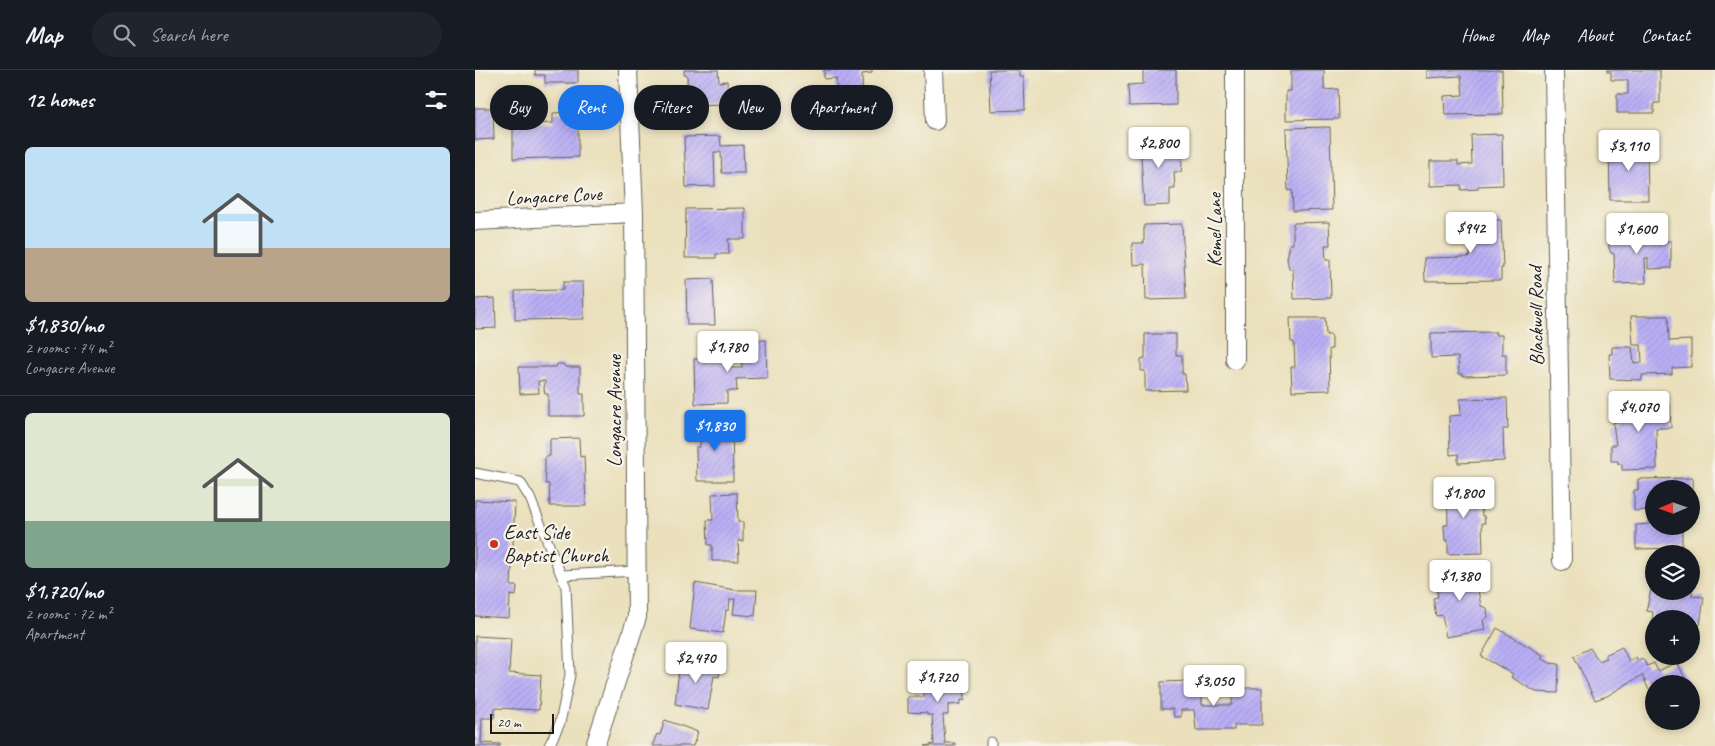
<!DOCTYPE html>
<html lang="en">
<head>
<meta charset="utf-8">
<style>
	:root { --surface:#171b24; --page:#20242c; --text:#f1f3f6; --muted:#9ea1a6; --line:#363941; --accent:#1a73e8 }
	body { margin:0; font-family:Caveat,sans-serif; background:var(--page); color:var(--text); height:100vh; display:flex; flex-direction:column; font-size:19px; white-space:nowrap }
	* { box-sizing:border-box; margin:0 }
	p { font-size:16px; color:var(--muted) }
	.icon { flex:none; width:28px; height:28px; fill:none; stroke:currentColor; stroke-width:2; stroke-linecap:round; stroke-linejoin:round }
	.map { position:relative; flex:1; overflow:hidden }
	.panel { display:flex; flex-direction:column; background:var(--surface); width:475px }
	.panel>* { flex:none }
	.guide { position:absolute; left:15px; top:15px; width:475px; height:45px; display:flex; gap:10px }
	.needle { width:32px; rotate:268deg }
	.buttons { position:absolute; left:1170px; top:410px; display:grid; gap:10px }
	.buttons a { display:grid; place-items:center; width:55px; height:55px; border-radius:50%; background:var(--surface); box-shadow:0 2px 8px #0003; font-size:25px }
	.scale { position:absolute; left:15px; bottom:12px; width:64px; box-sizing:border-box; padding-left:5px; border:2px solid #1c1c1c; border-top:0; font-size:14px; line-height:18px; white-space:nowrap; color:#1c1c1c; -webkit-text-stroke:4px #f7f3e8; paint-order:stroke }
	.price { position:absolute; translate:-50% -42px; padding:0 11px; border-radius:5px; background:#fff; color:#222; font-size:16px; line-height:32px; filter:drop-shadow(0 1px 2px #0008) }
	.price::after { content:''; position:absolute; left:50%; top:30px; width:15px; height:11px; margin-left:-8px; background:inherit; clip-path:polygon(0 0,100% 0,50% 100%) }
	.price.current { background:var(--accent); color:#fff }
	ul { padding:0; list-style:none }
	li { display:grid; align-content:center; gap:10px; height:265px; padding:0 25px }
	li+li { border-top:1px solid var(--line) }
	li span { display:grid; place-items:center; height:155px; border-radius:8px; color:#555 }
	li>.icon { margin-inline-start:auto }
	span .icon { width:90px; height:90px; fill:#fffc; stroke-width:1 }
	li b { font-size:21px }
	h2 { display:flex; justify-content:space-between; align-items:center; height:60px; padding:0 25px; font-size:21px }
	.tag { padding:0 18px; border-radius:22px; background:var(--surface); box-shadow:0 2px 8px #0003; font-size:18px; line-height:45px }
	.tag.current { background:var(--accent); color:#fff }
	header { display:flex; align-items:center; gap:30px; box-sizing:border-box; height:70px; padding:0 25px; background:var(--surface); border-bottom:1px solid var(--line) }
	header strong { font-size:24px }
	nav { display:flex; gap:28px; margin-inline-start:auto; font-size:18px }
	.search { width:350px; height:45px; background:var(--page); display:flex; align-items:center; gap:12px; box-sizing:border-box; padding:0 18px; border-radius:28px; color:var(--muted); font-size:19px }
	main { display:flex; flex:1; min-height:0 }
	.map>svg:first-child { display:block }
	.building { fill:url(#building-hatch) }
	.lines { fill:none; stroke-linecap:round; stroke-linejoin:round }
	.lane-casing { stroke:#646154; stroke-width:11 }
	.street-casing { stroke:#646154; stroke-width:20 }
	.lane { stroke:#fff; stroke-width:9 }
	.street { stroke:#fff; stroke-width:18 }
	.poi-dot { fill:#c8321e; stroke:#f7f3e8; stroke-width:2 }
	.labels { text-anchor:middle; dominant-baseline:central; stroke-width:4.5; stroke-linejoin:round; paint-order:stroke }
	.street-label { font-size:20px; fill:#1c1c1c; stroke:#f7f3e8 }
	.poi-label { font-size:20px; fill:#1c1c1c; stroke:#f7f3e8; text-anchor:start }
</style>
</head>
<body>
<header>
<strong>Map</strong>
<div class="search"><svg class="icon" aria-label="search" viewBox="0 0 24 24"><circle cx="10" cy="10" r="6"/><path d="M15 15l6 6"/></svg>Search here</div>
<nav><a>Home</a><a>Map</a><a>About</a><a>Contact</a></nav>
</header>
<main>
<section class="panel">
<h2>12 homes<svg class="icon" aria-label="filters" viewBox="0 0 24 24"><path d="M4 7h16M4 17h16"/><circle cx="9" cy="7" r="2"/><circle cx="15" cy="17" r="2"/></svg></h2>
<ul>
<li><span style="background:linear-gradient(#bfe0f5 65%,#b9a48a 0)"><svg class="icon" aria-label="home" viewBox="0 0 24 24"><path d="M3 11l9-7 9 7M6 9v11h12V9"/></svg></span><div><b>$1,830/mo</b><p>2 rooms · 74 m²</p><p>Longacre Avenue</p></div></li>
<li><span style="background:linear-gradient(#dfe7d0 70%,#7fa58c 0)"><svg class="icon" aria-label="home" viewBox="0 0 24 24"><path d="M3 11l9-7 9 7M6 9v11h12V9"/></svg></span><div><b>$1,720/mo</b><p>2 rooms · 72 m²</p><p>Apartment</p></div></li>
</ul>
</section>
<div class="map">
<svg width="1240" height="676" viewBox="0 0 1240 676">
	<defs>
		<pattern id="building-hatch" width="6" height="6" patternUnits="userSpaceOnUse" patternTransform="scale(1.25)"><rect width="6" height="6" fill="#baaff6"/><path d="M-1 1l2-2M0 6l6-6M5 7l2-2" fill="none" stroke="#9f96d2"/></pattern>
	</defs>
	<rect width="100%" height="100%" fill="#f7f3e8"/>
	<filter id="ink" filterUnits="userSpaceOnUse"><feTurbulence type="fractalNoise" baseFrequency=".02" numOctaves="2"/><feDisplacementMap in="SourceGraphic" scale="10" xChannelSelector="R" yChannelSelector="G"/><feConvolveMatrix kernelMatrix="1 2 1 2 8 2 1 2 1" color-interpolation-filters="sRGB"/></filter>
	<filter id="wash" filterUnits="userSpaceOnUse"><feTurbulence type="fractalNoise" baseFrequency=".0096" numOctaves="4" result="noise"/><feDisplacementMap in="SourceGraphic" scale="20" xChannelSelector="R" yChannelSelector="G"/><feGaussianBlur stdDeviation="1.12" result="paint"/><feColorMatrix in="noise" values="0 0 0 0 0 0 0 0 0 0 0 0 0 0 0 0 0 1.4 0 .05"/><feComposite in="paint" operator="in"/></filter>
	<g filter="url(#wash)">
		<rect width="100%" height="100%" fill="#eae0bc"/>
		<g id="blocks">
			<path class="building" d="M60,0H103V13H70V5H60Z
				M209,0H243L244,12L252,11L253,34L213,35L212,5H209Z
				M349,0H397V3L387,4L388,43L362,44L361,8L349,9Z
				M514,0H545V7H549L550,40L516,41Z
				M668,0H701V35L654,36L653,15L668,14Z
				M816,0H849V20L863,19L864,49L811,50V21H816Z
				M952,0H1027L1028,44L970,45L969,26L988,25L986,6L952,8Z
				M1132,0H1185V33H1179V43H1142V24H1153V10H1136V2H1132Z
				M0,38H18L19,69L0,70Z
				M100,42V53H103V87L38,89V55L78,53V43Z
				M855,57L857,140L818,141L817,120L813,121L811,58Z
				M1027,64L1028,115L1003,116V119L986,120V115L955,116V91H983V95L997,94L996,65Z
				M701,65L702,84H706L707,95L706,102H699L700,119H695V135L669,136L666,86H668L667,66Z
				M245,66L246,76L268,75L269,103H247L246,82H239L240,116L211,117L209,67Z
				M1134,73H1172L1173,130H1135Z
				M270,138V169H253L254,184H241V188H210L211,139Z
				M1026,150L1028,198H1026V210L950,211L949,188L993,187L995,185L994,169H973V151Z
				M854,152L855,175H850L851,190H855L856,228L819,229L818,199H814L812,189L815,174H818V153Z
				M707,154L711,229L671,230L670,194L658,195L657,173H669V155Z
				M1170,159V172L1196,171V198L1173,199V188H1170L1171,213L1140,214L1139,184L1136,183L1134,178V160Z
				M238,209L240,255H212L211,210Z
				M88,212H108L109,249L40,250V221L88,220Z
				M20,228L21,258L0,259V229Z
				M1156,246H1193L1194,271L1216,270V297L1197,298V304L1167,305V310L1135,309L1134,284H1137V277H1157L1159,293L1167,292L1166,275H1158Z
				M815,248H850L851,265H856L857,268V279H854L855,320L817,321L816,297H820L819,272H816Z
				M1021,262L1020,265H1027V284H1031V305L988,306V304H984L983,287L956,288V263Z
				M670,264H701V285H707V304H710L711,320L670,321V301H666V289L670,288Z
				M291,270L292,308L261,309L262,321H252V333L220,334L219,289L252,288L253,298H267L266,271Z
				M82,294H88L90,297H105V324H109V346H73V324H70L69,319L70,311H63L64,323L45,324L44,297H81Z
				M1179,327L1180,334H1195L1196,358H1181L1182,399L1147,400V394H1143V391H1136V375H1141L1138,353L1147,350L1146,328Z
				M1032,328L1033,359H1028L1029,391L983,393V384L975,385L974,346L986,345L985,329Z
				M257,350L258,411H222L221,377H225V354H231V351Z
				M104,368L105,387L109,386L111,436H75L74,414H71L70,402V386H75V369Z
				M1218,408L1219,442H1216V419H1179V456H1207V478L1161,479V455L1174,454V440L1159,441V420H1163V409Z
				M1001,412L1002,432L1006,431L1007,446H1009L1010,453H1007L1008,483L973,484V470L970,471L969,455H973L972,413Z
				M262,423L263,452H268V471H263L264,491H237V475H233L232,450H238L237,424Z
				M0,430L40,432L36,516H42L41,526L35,525L34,548L0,546Z
				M1216,494H1220L1218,520H1216Z
				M998,495L1006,536L1012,538L1013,547L1008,550L1010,560L971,567L967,545L961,546L958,528L963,527L961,517L968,516L965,502Z
				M220,513L260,520H282L280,546L258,544L260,529H255L254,540H251L248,563L215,559Z
				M1176,520L1217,521V526L1229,527L1225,555L1216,554V549H1179V558H1176L1178,542L1171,541Z
				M1022,558L1068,585L1066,588L1075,593L1084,594L1083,623L1061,622L1036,607L1038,604L1006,586Z
				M0,566L36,568L34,603L66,605L64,640L20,638L19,648H7L6,673L25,674V676H0Z
				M1147,577L1154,591L1161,587L1163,591L1167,588L1172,596L1179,593L1183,601L1202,592L1213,614H1179V617L1174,620L1167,605L1132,626L1120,630L1099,586L1115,578L1124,591L1132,588L1130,585Z
				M210,590L246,596L244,607L239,606L233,640L200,634L204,599H208Z
				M449,608H489L490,630H486V634L473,635V645H468L470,673H480V676H450L459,674L457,645H452V643L433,642V627H449Z
				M716,611V622H727V635H757V618H787V655H759V660H721L719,640H706V647H699L698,639H686V612Z
				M190,650L223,662L218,676H177L182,664L185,665Z"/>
		</g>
	</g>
	<g filter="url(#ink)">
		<use href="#blocks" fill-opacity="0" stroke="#646154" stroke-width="1"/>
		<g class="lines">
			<g class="lane-casing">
				<path id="lane" d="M0,403L45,412L55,428L91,517L95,605L85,653L74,676
					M87,505L162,501
					M516,672V676"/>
			</g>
			<g class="street-casing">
				<path id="street" d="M458,0L460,51
					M760,0V290
					M1079,0L1087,491
					M0,151L159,143
					M120,676L162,547L159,143L153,0"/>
			</g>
			<use href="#lane" class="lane"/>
			<use href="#street" class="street"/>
		</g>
	</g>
	<circle class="poi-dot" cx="19" cy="474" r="5"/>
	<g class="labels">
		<g class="street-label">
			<text transform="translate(79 126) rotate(-3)">Longacre Cove</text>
			<text transform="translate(739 160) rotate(-90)">Kemel Lane</text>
			<text transform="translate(1061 246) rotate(-91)">Blackwell Road</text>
			<text transform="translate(139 341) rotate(-90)">Longacre Avenue</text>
		</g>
		<g class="poi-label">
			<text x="29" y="462">East Side<tspan x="29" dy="23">Baptist Church</tspan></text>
		</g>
	</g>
</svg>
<div class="buttons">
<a><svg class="needle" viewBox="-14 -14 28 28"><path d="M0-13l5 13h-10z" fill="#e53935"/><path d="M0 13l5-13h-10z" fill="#9ea1a6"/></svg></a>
<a><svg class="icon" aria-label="layers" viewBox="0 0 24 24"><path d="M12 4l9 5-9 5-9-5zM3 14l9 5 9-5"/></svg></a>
<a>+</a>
<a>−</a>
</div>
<div class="scale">20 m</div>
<b class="price" style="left:684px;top:99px">$2,800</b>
<b class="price" style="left:1154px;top:102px">$3,110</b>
<b class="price" style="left:996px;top:184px">$942</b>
<b class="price" style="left:1162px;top:185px">$1,600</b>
<b class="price" style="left:253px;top:303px">$1,780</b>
<b class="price" style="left:1164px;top:363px">$4,070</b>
<b class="price current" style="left:240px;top:382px">$1,830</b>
<b class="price" style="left:989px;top:449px">$1,800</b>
<b class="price" style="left:985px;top:532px">$1,380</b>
<b class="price" style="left:221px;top:614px">$2,470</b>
<b class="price" style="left:463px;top:633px">$1,720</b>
<b class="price" style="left:739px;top:637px">$3,050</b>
<div class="guide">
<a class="tag">Buy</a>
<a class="tag current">Rent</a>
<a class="tag">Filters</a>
<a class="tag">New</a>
<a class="tag">Apartment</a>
</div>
</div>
</main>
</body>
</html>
